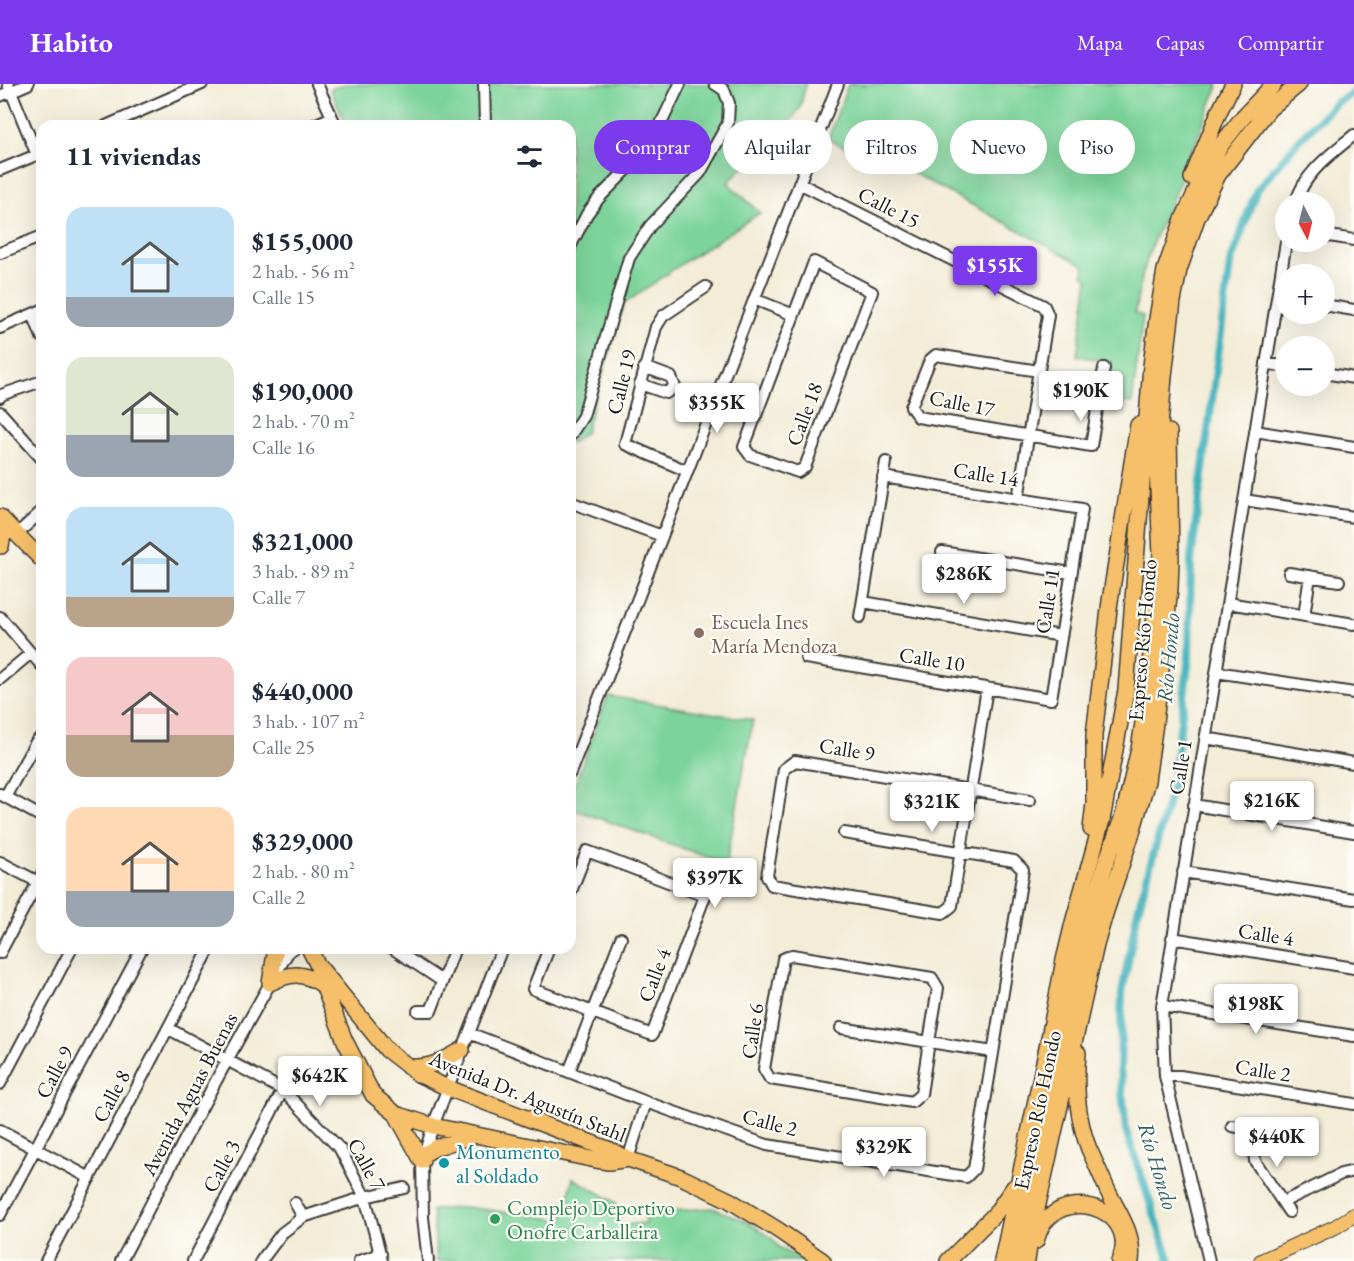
<!DOCTYPE html>
<html lang="es">
<head>
<meta charset="utf-8">
<style>
	:root { --surface:#fff; --page:#f2f2f3; --text:#1f2937; --muted:#747a83; --accent:#7c3aed }
	body { margin:0; font-family:"EB Garamond",serif; background:var(--page); color:var(--text); height:100vh; display:flex; flex-direction:column; font-size:22px; white-space:nowrap }
	* { box-sizing:border-box; margin:0 }
	p { font-size:20px; color:var(--muted) }
	.icon { flex:none; width:33px; height:33px; fill:none; stroke:currentColor; stroke-width:2; stroke-linecap:round; stroke-linejoin:round }
	.map { position:relative; flex:1; overflow:hidden }
	.drawer { position:absolute; left:36px; top:36px; width:540px; height:834px; display:flex; flex-direction:column; background:var(--surface); border-radius:18px; box-shadow:0 6px 24px #0002 }
	.drawer>* { flex:none }
	.guide { position:absolute; left:594px; top:36px; width:570px; height:54px; display:flex; gap:12px }
	.needle { width:39px; rotate:173deg }
	.buttons { position:absolute; left:1275px; top:108px; display:grid; gap:12px }
	.buttons a { display:grid; place-items:center; width:60px; height:60px; border-radius:50%; background:var(--surface); box-shadow:0 6px 24px #0002; font-size:30px }
	.price { position:absolute; translate:-50% -51px; padding:0 14px; border-radius:6px; background:#fff; color:#222; font-size:20px; line-height:39px; filter:drop-shadow(0 2px 3px #0008) }
	.price::after { content:''; position:absolute; left:50%; top:36px; width:18px; height:14px; margin-left:-9px; background:inherit; clip-path:polygon(0 0,100% 0,50% 100%) }
	.price.on { background:var(--accent); color:#fff }
	ul { padding:0; list-style:none }
	li { display:flex; align-items:center; gap:18px; height:150px; padding:0 30px }
	li span { display:grid; place-items:center; flex:none; width:168px; height:120px; border-radius:18px; color:#555 }
	li>.icon { margin-inline-start:auto }
	span .icon { width:72px; height:72px; fill:#fffc; stroke-width:1 }
	li b { font-size:26px }
	h2 { display:flex; justify-content:space-between; align-items:center; height:72px; padding:0 30px; font-size:26px }
	.pill { padding:0 21px; border-radius:27px; background:var(--surface); box-shadow:0 6px 24px #0002; font-size:21px; line-height:54px }
	.pill.on { background:var(--accent); color:#fff }
	header { display:flex; align-items:center; gap:36px; box-sizing:border-box; height:84px; padding:0 30px; background:var(--accent); color:#fff }
	header strong { font-size:28px }
	nav { display:flex; gap:33px; margin-inline-start:auto; font-size:21px }
	.map>svg:first-child { display:block }
	.green { fill:#7bd49a; stroke:#4c785b; stroke-width:1.5 }
	.lines { fill:none; stroke-linecap:round; stroke-linejoin:round }
	.canal { stroke:#45b4bd; stroke-width:8 }
	.minor-casing { stroke:#3c3b38; stroke-width:14 }
	.major-casing { stroke:#3c3b38; stroke-width:16 }
	.highway-casing { stroke:#3c3b38; stroke-width:18 }
	.minor { stroke:#fff; stroke-width:10 }
	.major { stroke:#f6c06b; stroke-width:14 }
	.highway { stroke:#f6c06b; stroke-width:15 }
	.education-dot { fill:#8d6e63; stroke:#fdfcf7; stroke-width:2 }
	.culture-dot { fill:#0f9aa8; stroke:#fdfcf7; stroke-width:2 }
	.leisure-dot { fill:#2e9e5b; stroke:#fdfcf7; stroke-width:2 }
	.labels { text-anchor:middle; dominant-baseline:central; stroke-width:4.5; stroke-linejoin:round; paint-order:stroke }
	.street-label { font-size:21px; fill:#1c1c1c; stroke:#fdfcf7 }
	.education-label { font-size:21px; fill:#785e54; stroke:#fdfcf7; text-anchor:start }
	.culture-label { font-size:21px; fill:#0d838f; stroke:#fdfcf7; text-anchor:start }
	.leisure-label { font-size:21px; fill:#27864d; stroke:#fdfcf7; text-anchor:start }
	.water-label { font-size:22px; font-style:italic; fill:#2e6064; stroke:#fdfcf7 }
</style>
</head>
<body>
<header>
<strong>Habito</strong>
<nav><a>Mapa</a><a>Capas</a><a>Compartir</a></nav>
</header>
<div class="map">
<svg width="1354" height="1177" viewBox="0 0 1354 1177">
	<rect width="100%" height="100%" fill="#fdfcf7"/>
	<filter id="ink" filterUnits="userSpaceOnUse"><feTurbulence type="fractalNoise" baseFrequency=".0167" numOctaves="2"/><feDisplacementMap in="SourceGraphic" scale="12" xChannelSelector="R" yChannelSelector="G"/><feConvolveMatrix kernelMatrix="1 2 1 2 8 2 1 2 1" color-interpolation-filters="sRGB"/></filter>
	<filter id="wash" filterUnits="userSpaceOnUse"><feTurbulence type="fractalNoise" baseFrequency=".008" numOctaves="4" result="noise"/><feDisplacementMap in="SourceGraphic" scale="24" xChannelSelector="R" yChannelSelector="G"/><feGaussianBlur stdDeviation="1.35" result="paint"/><feColorMatrix in="noise" values="0 0 0 0 0 0 0 0 0 0 0 0 0 0 0 0 0 1.4 0 .05"/><feComposite in="paint" operator="in"/></filter>
	<g filter="url(#wash)">
		<rect width="100%" height="100%" fill="#f3ecd7"/>
		<path class="green" d="M346,0H806L800,24L786,43L748,78L728,99L760,129L687,176L624,220L585,349L570,360V42H347L330,5Z
			M848,0H1219L1169,124C1151,156 1140,192 1135,229L1143,232L1132,319L1115,317L1117,304L1109,303L1112,278L1077,272L1088,195L1082,190L1085,182L900,82L878,80L828,55Z
			M608,612L753,636L726,780L570,724V712Z
			M573,1094L615,1118L619,1124L621,1141L645,1139V1130L649,1125L669,1127L713,1124L741,1135L754,1142L772,1154L780,1165L791,1170H796L807,1177H437L432,1126L466,1123L563,1136Z"/>
		<g class="lines">
			<path class="canal" d="M1170,1177L1126,1047L1120,985L1122,909L1137,830L1173,700L1189,573L1191,475L1230,180L1256,107L1300,55L1336,19L1354,8"/>
		</g>
	</g>
	<g filter="url(#ink)">
		<g class="lines">
			<g class="minor-casing">
				<path id="minor" d="M8,0L37,71
					M317,0L336,42
					M484,0L485,42
					M0,12L28,0
					M106,42L202,0
					M312,42L332,33
					M0,86L41,69
					M799,99L1044,222L1048,231L1018,415
					M1296,118C1304,89 1331,70 1354,51
					M1324,151L1354,156
					M570,163L587,130L599,114L645,67L658,46L680,0
					M0,169L40,153L42,154
					M814,178L872,208L805,383L798,388L750,371L744,363Z
					M754,215L794,231
					M1324,221L1354,226
					M33,230L42,253
					M0,244L42,226
					M1266,279L1286,283
					M1039,287L936,271L930,276L911,323L918,333L1091,362L1104,284
					M1324,289L1354,294
					M640,300L666,309L675,303L671,293L644,283
					M0,313L1,311L42,297
					M0,328L42,375
					M1255,347L1354,363
					M570,352L583,332L629,174L650,142L700,89L728,39L729,19L724,6L715,0
					M687,387L625,360L656,243L663,232L706,203
					M1244,416L1354,433
					M570,418L662,452
					M17,450L42,427
					M942,468L1071,489
					M1289,489L1339,497
					M863,518L1061,552
					M1228,519L1354,540
					M1304,532L1310,492
					M0,533L42,582
					M860,533L886,378
					M806,574L1051,615L1082,425L883,393
					M1216,588L1354,609
					M0,595L31,569
					M987,604L952,822L943,829L772,801L767,792L784,685L795,677L1030,716
					M1205,654L1354,679
					M570,689L838,0
					M0,710L42,733
					M5,713L36,658L42,652
					M1194,721L1354,748
					M0,778L38,798
					M1183,788L1354,815
					M1172,854L1354,884
					M392,864L442,897
					M549,864L533,905L652,951L705,812L587,767L570,810
					M0,869L42,790
					M792,871L932,894L938,904L929,958L921,1010L912,1018L770,995L764,985L783,875Z
					M1162,922L1354,952
					M418,927H431L455,864
					M841,944L993,968
					M169,945L283,1006L340,1065L365,1113L382,1177
					M469,949L646,1018L767,1061L966,1093L974,1085L1023,786L1014,777L844,749
					M569,988L621,854
					M1165,992H1180L1354,1020
					M0,1000L72,864
					M1232,1042L1280,1050
					M1252,1045L1255,1077L1289,1128
					M0,1046L90,1094
					M628,1075L646,1018
					M1283,1118L1341,1090L1354,1087
					M295,1119L303,1133
					M0,1131L142,864
					M46,1177L210,864
					M121,1177C176,1073 229,968 289,867L294,864
					M193,1177L283,1006
					M261,1177L282,1149L303,1133L365,1113L404,1104
					M359,1177L381,1170
					M428,1177L423,1133L422,1077L433,1042L502,864
					M1209,1177L1165,992L1162,922L1286,158"/>
			</g>
			<g class="major-casing">
				<path id="major" d="M1261,1177L1335,1143L1354,1131"/>
			</g>
			<g class="highway-casing">
				<path id="highway" d="M1192,94L1219,28L1233,0
					M0,433L42,476
					M1,462L3,451L2,435
					M1091,745L1094,719V651L1110,517L1138,341
					M309,864L317,880L323,901L345,957L373,1011L396,1030L433,1042L596,1076L609,1078L628,1075
					M317,880L387,966L418,990L448,1004L610,1066L628,1075L681,1093L729,1116L778,1146L823,1177
					M270,899C292,888 302,888 323,901
					M270,899L276,864
					M1078,969C1075,1001 1077,1035 1089,1065C1095,1078 1101,1091 1106,1103C1117,1128 1135,1148 1131,1177
					M408,983C432,984 442,977 462,966
					M396,1030L422,1077
					M424,1070L437,1063L472,1052
					M1036,1157C1038,1151 1040,1144 1044,1139C1072,1101 1141,1130 1119,1177
					M948,1177L995,1130L1014,1103
					M1002,1177L1049,954L1064,876L1074,835L1102,736L1126,606L1151,282L1157,235L1165,186L1183,135L1207,84L1221,61L1243,33L1274,0
					M1013,1177L1016,1156L1045,1036L1078,873L1106,778L1124,729L1139,665L1146,620L1161,471L1157,381L1164,292L1173,217L1179,186L1197,134L1218,91L1269,25L1299,0
					M1027,1177L1030,1156L1096,861L1105,830L1131,752L1147,697L1155,639L1170,504L1171,478L1169,348"/>
			</g>
			<use href="#minor" class="minor"/>
			<use href="#major" class="major"/>
			<use href="#highway" class="highway"/>
		</g>
	</g>
	<circle class="education-dot" cx="699" cy="549" r="6"/>
	<circle class="culture-dot" cx="444" cy="1079" r="6"/>
	<circle class="leisure-dot" cx="495" cy="1135" r="6"/>
	<g class="labels">
		<g class="street-label">
			<text transform="translate(889 123) rotate(27)">Calle 15</text>
			<text transform="translate(621 298) rotate(-76)">Calle 19</text>
			<text transform="translate(962 319) rotate(11)">Calle 17</text>
			<text transform="translate(804 330) rotate(-69)">Calle 18</text>
			<text transform="translate(986 390) rotate(9)">Calle 14</text>
			<text transform="translate(1047 517) rotate(-81)">Calle 11</text>
			<text transform="translate(1142 556) rotate(-85)">Expreso Río Hondo</text>
			<text transform="translate(932 575) rotate(9)">Calle 10</text>
			<text transform="translate(847 665) rotate(9)">Calle 9</text>
			<text transform="translate(1180 683) rotate(-81)">Calle 1</text>
			<text transform="translate(1266 850) rotate(9)">Calle 4</text>
			<text transform="translate(654 891) rotate(-69)">Calle 4</text>
			<text transform="translate(752 947) rotate(-82)">Calle 6</text>
			<text transform="translate(1263 986) rotate(9)">Calle 2</text>
			<text transform="translate(54 988) rotate(-62)">Calle 9</text>
			<text transform="translate(189 1010) rotate(-62)">Avenida Aguas Buenas</text>
			<text transform="translate(111 1012) rotate(-62)">Calle 8</text>
			<text transform="translate(528 1012) rotate(22)">Avenida Dr. Agustín Stahl</text>
			<text transform="translate(1037 1026) rotate(-78)">Expreso Río Hondo</text>
			<text transform="translate(770 1038) rotate(15)">Calle 2</text>
			<text transform="translate(367 1080) rotate(61)">Calle 7</text>
			<text transform="translate(221 1082) rotate(-62)">Calle 3</text>
		</g>
		<g class="education-label">
			<text x="711" y="537">Escuela Ines<tspan x="711" dy="24">María Mendoza</tspan></text>
		</g>
		<g class="culture-label">
			<text x="456" y="1067">Monumento<tspan x="456" dy="24">al Soldado</tspan></text>
		</g>
		<g class="leisure-label">
			<text x="507" y="1123">Complejo Deportivo<tspan x="507" dy="24">Onofre Carballeira</tspan></text>
		</g>
		<g class="water-label">
			<text transform="translate(1168 574) rotate(-85)">Río Hondo</text>
			<text transform="translate(1158 1082) rotate(73)">Río Hondo</text>
		</g>
	</g>
</svg>
<div class="buttons">
<a><svg class="needle" viewBox="-14 -14 28 28"><path d="M0-13l5 13h-10z" fill="#e53935"/><path d="M0 13l5-13h-10z" fill="#747a83"/></svg></a>
<a>+</a>
<a>−</a>
</div>
<b class="price on" style="left:995px;top:213px">$155K</b>
<b class="price" style="left:1081px;top:338px">$190K</b>
<b class="price" style="left:717px;top:350px">$355K</b>
<b class="price" style="left:964px;top:521px">$286K</b>
<b class="price" style="left:1272px;top:748px">$216K</b>
<b class="price" style="left:932px;top:749px">$321K</b>
<b class="price" style="left:715px;top:825px">$397K</b>
<b class="price" style="left:1256px;top:951px">$198K</b>
<b class="price" style="left:320px;top:1023px">$642K</b>
<b class="price" style="left:1277px;top:1084px">$440K</b>
<b class="price" style="left:884px;top:1094px">$329K</b>
<div class="guide">
<a class="pill on">Comprar</a>
<a class="pill">Alquilar</a>
<a class="pill">Filtros</a>
<a class="pill">Nuevo</a>
<a class="pill">Piso</a>
</div>
<section class="drawer">
<h2>11 viviendas<svg class="icon" aria-label="filters" viewBox="0 0 24 24"><path d="M4 7h16M4 17h16"/><circle cx="9" cy="7" r="2"/><circle cx="15" cy="17" r="2"/></svg></h2>
<ul>
<li><span style="background:linear-gradient(#bfe0f5 75%,#9aa5b1 0)"><svg class="icon" aria-label="home" viewBox="0 0 24 24"><path d="M3 11l9-7 9 7M6 9v11h12V9"/></svg></span><div><b>$155,000</b><p>2 hab. · 56 m²</p><p>Calle 15</p></div></li>
<li><span style="background:linear-gradient(#dfe7d0 65%,#9aa5b1 0)"><svg class="icon" aria-label="home" viewBox="0 0 24 24"><path d="M3 11l9-7 9 7M6 9v11h12V9"/></svg></span><div><b>$190,000</b><p>2 hab. · 70 m²</p><p>Calle 16</p></div></li>
<li><span style="background:linear-gradient(#bfe0f5 75%,#b9a48a 0)"><svg class="icon" aria-label="home" viewBox="0 0 24 24"><path d="M3 11l9-7 9 7M6 9v11h12V9"/></svg></span><div><b>$321,000</b><p>3 hab. · 89 m²</p><p>Calle 7</p></div></li>
<li><span style="background:linear-gradient(#f6c9c9 65%,#b9a48a 0)"><svg class="icon" aria-label="home" viewBox="0 0 24 24"><path d="M3 11l9-7 9 7M6 9v11h12V9"/></svg></span><div><b>$440,000</b><p>3 hab. · 107 m²</p><p>Calle 25</p></div></li>
<li><span style="background:linear-gradient(#ffd9b3 70%,#9aa5b1 0)"><svg class="icon" aria-label="home" viewBox="0 0 24 24"><path d="M3 11l9-7 9 7M6 9v11h12V9"/></svg></span><div><b>$329,000</b><p>2 hab. · 80 m²</p><p>Calle 2</p></div></li>
</ul>
</section>
</div>
</body>
</html>
